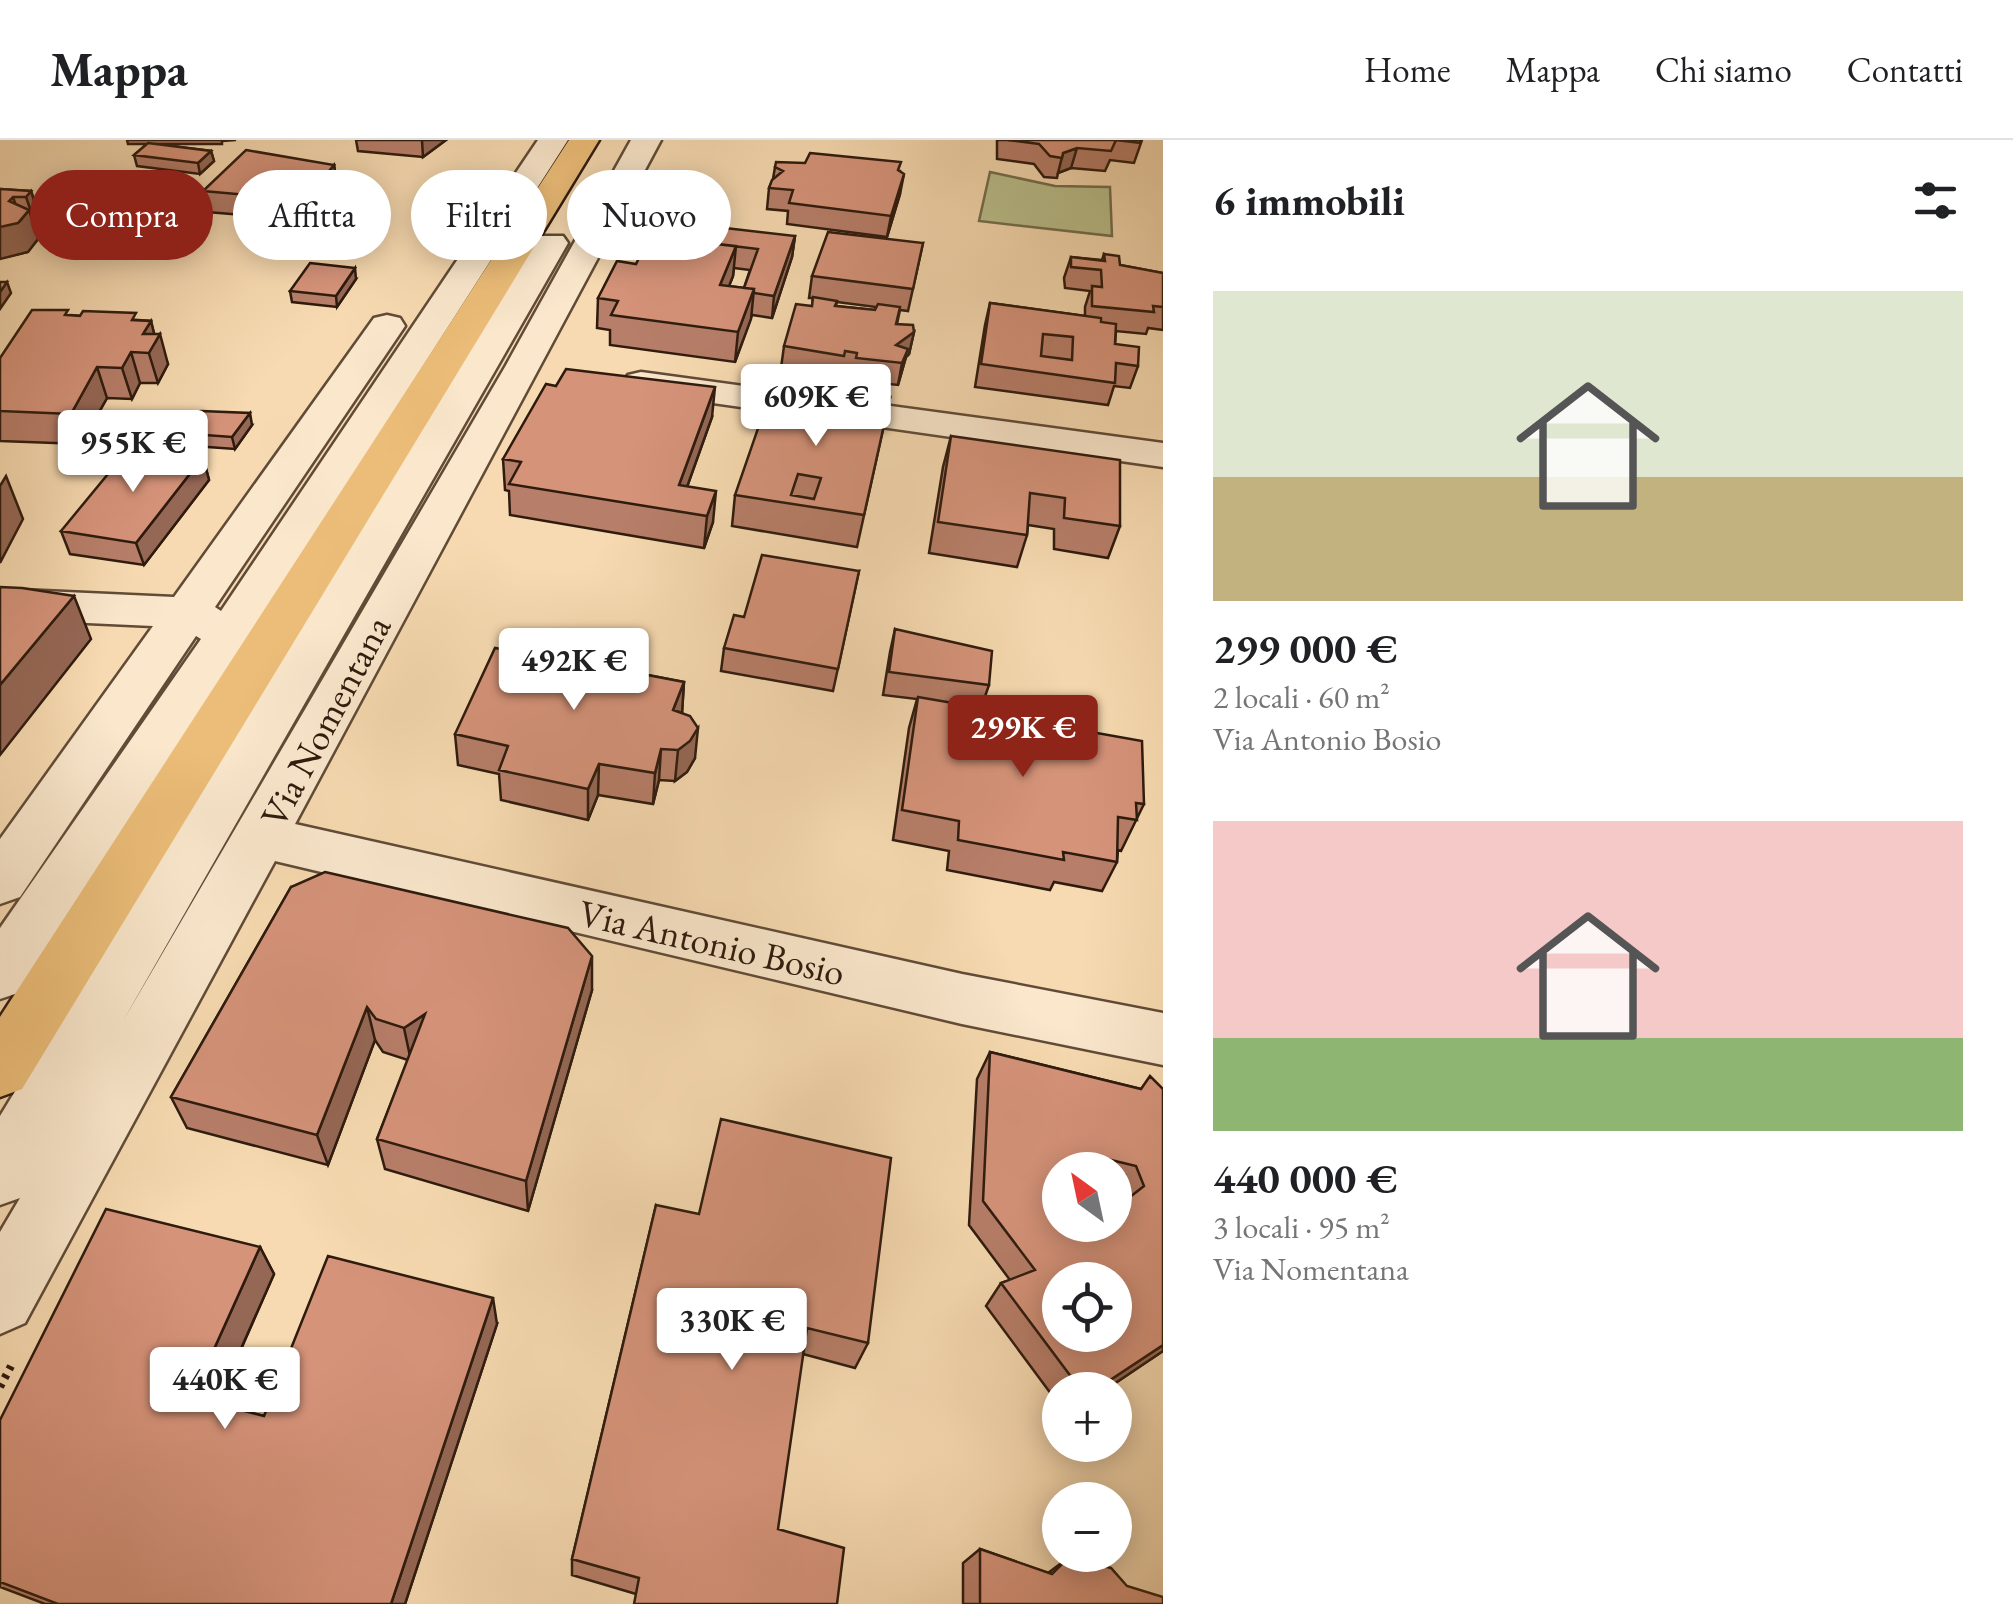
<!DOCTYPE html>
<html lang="it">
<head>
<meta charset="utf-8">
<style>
	:root { --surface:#fff; --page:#f2f2f2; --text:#202124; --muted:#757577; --line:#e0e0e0; --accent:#8f2418 }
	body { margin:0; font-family:"EB Garamond",serif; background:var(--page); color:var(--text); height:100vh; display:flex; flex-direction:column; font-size:38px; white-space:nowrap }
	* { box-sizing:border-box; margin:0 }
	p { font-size:32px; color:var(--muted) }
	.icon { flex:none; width:55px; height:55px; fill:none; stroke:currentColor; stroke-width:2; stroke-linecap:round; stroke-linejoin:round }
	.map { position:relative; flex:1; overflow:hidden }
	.side { display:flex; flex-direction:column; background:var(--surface); width:850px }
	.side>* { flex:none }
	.hud { position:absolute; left:30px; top:30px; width:950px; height:90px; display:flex; gap:20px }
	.needle { width:65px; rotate:327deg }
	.tools { position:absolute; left:1042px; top:1012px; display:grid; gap:20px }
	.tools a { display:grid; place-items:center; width:90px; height:90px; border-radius:50%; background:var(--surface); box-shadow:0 5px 25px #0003; font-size:50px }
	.price { position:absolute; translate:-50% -85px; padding:0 22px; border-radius:10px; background:#fff; color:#222; font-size:32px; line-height:65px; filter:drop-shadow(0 2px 5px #0008) }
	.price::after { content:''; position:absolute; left:50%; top:60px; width:30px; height:22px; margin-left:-15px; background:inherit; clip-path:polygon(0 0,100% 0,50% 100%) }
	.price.selected { background:var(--accent); color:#fff }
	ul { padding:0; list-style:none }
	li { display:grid; align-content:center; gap:20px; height:530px; padding:0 50px }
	li span { display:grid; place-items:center; height:310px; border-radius:0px; color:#555 }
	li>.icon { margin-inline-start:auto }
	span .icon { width:180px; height:180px; fill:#fffc; stroke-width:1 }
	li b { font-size:42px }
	h2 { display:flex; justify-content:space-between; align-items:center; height:120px; padding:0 50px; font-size:42px }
	.chip { padding:0 35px; border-radius:45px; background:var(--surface); box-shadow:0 5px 25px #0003; font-size:35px; line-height:90px }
	.chip.selected { background:var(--accent); color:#fff }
	header { display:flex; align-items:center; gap:60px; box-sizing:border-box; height:140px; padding:0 50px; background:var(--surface); border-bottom:2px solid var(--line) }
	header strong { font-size:48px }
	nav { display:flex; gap:55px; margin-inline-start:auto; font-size:35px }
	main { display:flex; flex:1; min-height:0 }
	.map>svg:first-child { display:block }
	.green { fill:#bac08d; stroke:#746e4e; stroke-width:2.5 }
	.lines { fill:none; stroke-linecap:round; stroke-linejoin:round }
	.minor-casing { stroke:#604b37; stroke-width:5 }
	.major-casing { stroke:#2e1b0e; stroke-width:5 }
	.path { stroke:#2e1b0e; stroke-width:8; stroke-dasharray:4 6; stroke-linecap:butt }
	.minor { fill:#fae7cc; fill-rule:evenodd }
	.major { fill:#ecbd78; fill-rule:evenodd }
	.wall { fill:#b77e69; stroke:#2e1b0e; stroke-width:2.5; fill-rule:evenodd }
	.shaded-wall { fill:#956755; stroke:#2e1b0e; stroke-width:2.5 }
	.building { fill:#d5937a; stroke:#2e1b0e; stroke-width:2.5; fill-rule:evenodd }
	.labels { text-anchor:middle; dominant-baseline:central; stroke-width:10; stroke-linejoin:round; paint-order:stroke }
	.street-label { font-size:38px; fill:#2e1b0e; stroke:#fae7cc }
</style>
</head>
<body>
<header>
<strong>Mappa</strong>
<nav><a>Home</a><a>Mappa</a><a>Chi siamo</a><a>Contatti</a></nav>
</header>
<main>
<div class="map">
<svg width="1163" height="1464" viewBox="0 0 1163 1464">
	<rect width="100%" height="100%" fill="#f7dab1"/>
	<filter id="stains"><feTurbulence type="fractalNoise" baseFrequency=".002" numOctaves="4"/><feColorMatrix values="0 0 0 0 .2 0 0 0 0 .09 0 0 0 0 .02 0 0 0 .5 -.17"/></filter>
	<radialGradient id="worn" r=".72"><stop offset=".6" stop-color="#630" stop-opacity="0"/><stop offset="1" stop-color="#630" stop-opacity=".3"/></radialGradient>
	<path class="green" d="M990,32L1055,46L1110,47L1112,96L979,81Z"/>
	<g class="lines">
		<g class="minor-casing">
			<path id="minor" d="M538,0H568L21,852L0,859V788L201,499L196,496L20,757L0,764V699L153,486L0,479V449L174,457L374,178L387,175L400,178L405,186L215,467L221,471Z
				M631,0H661L295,684L962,834L1163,873V925L962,884L275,721L25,1183L0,1194V1092L20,1058L0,1065V976L534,103L539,96H563L568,103L123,881L505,227Z
				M641,232L1163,303V327L628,251L622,243L628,235Z"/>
		</g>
		<g class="major-casing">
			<path id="major" d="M569,0H599L22,949L0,957V877Z"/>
		</g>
		<path class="path" d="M0,1247L11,1226"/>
		<use href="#minor" class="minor"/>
		<use href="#major" class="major"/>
	</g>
	<path class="wall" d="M127,0H236L222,1V4H155L211,11L214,21L200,34L137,26L134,15L147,4H128Z
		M356,0H446L423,17L358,11Z
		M997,0H1142L1134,23L1110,20L1105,31L1071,28L1058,33L1057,38L1044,37L1034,24L997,19Z
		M334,25L340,61L330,68L319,67L308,80L207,72L203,51Z
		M775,27L900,31V54L887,97L787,84L788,71L767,69L769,48L773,39Z
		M0,49L31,51L40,79L34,86L38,99L28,112L1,118Z
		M795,96L792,117L772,178L752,175L735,222L610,205V190L597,188L598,158L653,111L671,103ZM734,128L750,130L744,148L729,146L733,136Z
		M923,103L908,171L900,170L897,184L914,192L909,214L906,217L898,245L852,240L853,235L841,233L840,238L781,228L784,206L812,166L813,158H809L812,136ZM837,162L876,167L875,170L836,166Z
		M1104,114L1120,125L1163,133V190L1148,188L1146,194L1116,191L1115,204L1138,226L1130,248L1114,246L1108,265L975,247L985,185L990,163L1085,176V167L1090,151L1065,148L1064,138L1071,117L1102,120Z
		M356,139L337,167L292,162L290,151Z
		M70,175L151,181L154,194L168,224L158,243H140L132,259L107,258L81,304L0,301V218Z
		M890,258L857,407L732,386L735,355Z
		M712,277L687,347L713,382L704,408L510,375L509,351L505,350L503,319Z
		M252,285L235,309L180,305L177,293Z
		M951,296L1120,386L1108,418L1054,409V389L1028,385L1027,395L1017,427L929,413L943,327Z
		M203,317L209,340L144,425L70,414L61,391Z
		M859,431L833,551L721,531L724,508L744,477Z
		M895,489L989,545L981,568L1080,590L1144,664L1121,711L1118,710L1117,722L1102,751L1054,742L1050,750L947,730L949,711L893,700L909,588L917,559L883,555L890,512Z
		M607,527L684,542L682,573L695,618L687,632L675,641L659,640L653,664L598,655L588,680L501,660L499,634L458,625L455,594Z
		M291,747L592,850L528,1071L385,1029L377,999L408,920L383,912L375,900L328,1025L187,988L171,957Z
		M990,912L1141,949L1163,1211L1105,1250H1060V1266L986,1166L1001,1143L1010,1140L969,1085L977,939ZM1060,1030H1115V1085Z
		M656,1065L868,1203L855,1228L803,1214L636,1454L572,1435V1419Z
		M260,1107L274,1134L217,1264L264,1276L497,1184L405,1464H45L0,1447V1280Z
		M980,1409L1048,1433L1068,1418L1163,1464H963V1423Z"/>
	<path class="shaded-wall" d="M422,0H446L423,17Z
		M1077,8L1071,28L1058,33L1063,13Z
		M211,11L214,21L200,34L198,23Z
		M334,25L340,61L330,68L325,36Z
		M904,34L900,54L887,97L891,76Z
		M316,47L319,67L308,80L305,60Z
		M31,51L40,79L36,86L26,57Z
		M13,57L21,80L29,70L38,99L28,112L0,119V87L9,61Z
		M795,96L792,117L772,178L774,156Z
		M736,106L733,136L718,174L720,145Z
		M355,128L356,139L337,167L336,156Z
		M7,142L11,153L0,169V152Z
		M754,149L751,179L735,222L738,192Z
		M151,181L156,201L160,194L168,224L158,243L143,194Z
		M914,192L909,214L906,217L898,245L902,223L896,205Z
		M131,212L140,243L132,259L122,228Z
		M97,227L107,258L81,304L71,274Z
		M715,247L712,277L678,372L679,345Z
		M250,273L252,285L235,309L232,297Z
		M203,317L209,340L144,425L136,403Z
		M6,336L23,379L0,423V346Z
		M716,351L713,382L704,408L707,376Z
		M74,456L91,499L0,615V545Z
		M608,501L607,533L595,525Z
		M684,542L682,573L673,570Z
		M698,588L695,618L687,632L675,641L678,610Z
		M661,609L659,640L653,664L655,633Z
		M599,624L598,655L588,680V649Z
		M592,816V850L528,1071L526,1041Z
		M367,867L375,900L328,1025L317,995Z
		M425,874L411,921L404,888Z
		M260,1107L274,1134L209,1281L192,1258Z
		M493,1158L497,1184L405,1464H391Z
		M1163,1205V1211L1105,1250H1095Z"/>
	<path class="building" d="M1008,0H1141L1140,3L1116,0L1111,11L1077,8L1063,13L1062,18L1050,16L1039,4Z
		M148,3L211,11L198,23L134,15Z
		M246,10L334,25L325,36L337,41L327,47H316L305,60L203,51Z
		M810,13L901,22L898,30L904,34L891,76L789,63L793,50L769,48L772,40L783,31L775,27L776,22L805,23Z
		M0,49L31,51L26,57H13L9,61L29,70L18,83L0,87Z
		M699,85L795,96L774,156L754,153V149L744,148L758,109L691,101Z
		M828,92L923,103L913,149L812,136Z
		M673,99L736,106L720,145L754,149L738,192L611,175L618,161L598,158L617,121L636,124L643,110L653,111L658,101L671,103Z
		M1104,114L1119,116L1120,125L1163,133V167L1153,166L1154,172L1092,166V146L1102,147L1101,130L1071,127V117L1105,121Z
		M310,123L355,128L336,156L290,151Z
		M0,142H7L0,152Z
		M813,157L837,161L835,166L875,170L878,164L900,167L896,184L913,185L914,192L896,205L908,209L902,223L856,218L857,213L845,211L844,216L784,206L796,164L812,166Z
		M990,163L1101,178V182L1116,184L1115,204L1139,207L1138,226L1116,223L1115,243L981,224ZM1043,194L1073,197L1072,220L1041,216Z
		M32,170H68L65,175L80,176L83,171L136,173L132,180L151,181L143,194H160L149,213L131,212L122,228L97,227L71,274L0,271V218Z
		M566,229L715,247L679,345L716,351L707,376L509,344L521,322L503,319L546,244L556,246Z
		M774,242L890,258L864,375L735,355ZM798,334L821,338L814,359L791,355Z
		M201,271L250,273L232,297L177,293L186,276Z
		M951,296L1120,320V386L1064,378L1065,358L1030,353L1027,395L938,382Z
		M131,306L203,317L136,403L61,391Z
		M762,415L859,431L838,529L724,508L734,475L744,477Z
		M0,447L22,448L74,456L0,545Z
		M895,489L992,511L989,545L889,532Z
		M581,492L596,493L608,501L595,525L684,542L673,570L690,576L698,588L690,601L678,610L661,609L655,633L599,624L588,649L499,630L508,606L455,594L495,508L545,516L552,504Z
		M918,557L1081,585L1080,590L1142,601L1144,664L1136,663L1137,680L1118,677L1117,722L1063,712L1064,720L958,700L959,681L902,670Z
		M325,732L568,788L592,816L526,1041L377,999L425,874L404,888L376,879L367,867L317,995L171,957L291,747Z
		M990,912L1141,949L1150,936L1163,949V1205L1095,1250H1081L1001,1143L1035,1130L983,1061ZM1107,1019L1136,1026L1144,1046L1121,1064L1115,1055V1085H1060V1030H1110L1107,1029ZM1060,1140H1115V1195H1060Z
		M721,979L891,1018L868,1203L807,1188L778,1389L844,1408L837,1464H634L639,1438L572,1419L656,1065L699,1074Z
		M1115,1032L1125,1035L1124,1051L1115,1048Z
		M106,1069L260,1107L192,1258L264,1276L328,1116L493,1158L391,1464H58L0,1442V1280Z
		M980,1409L1052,1434L1068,1418L1111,1428L1127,1446L1163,1457V1464H980Z"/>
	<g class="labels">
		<g class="street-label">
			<text transform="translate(325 581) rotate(-62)">Via Nomentana</text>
			<text transform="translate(712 802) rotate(13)">Via Antonio Bosio</text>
		</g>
	</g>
	<rect width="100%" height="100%" filter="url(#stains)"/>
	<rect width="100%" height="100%" fill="url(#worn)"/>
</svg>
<div class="tools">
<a><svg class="needle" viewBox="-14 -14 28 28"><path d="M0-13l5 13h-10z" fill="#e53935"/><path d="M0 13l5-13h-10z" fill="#757577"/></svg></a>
<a><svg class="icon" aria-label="locate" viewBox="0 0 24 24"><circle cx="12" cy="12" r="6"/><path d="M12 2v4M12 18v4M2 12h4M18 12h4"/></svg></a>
<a>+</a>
<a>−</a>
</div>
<b class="price" style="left:816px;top:309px">609K €</b>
<b class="price" style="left:133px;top:355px">955K €</b>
<b class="price" style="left:574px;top:573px">492K €</b>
<b class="price selected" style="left:1023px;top:640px">299K €</b>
<b class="price" style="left:732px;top:1233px">330K €</b>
<b class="price" style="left:225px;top:1292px">440K €</b>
<div class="hud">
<a class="chip selected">Compra</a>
<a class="chip">Affitta</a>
<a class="chip">Filtri</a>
<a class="chip">Nuovo</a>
</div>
</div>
<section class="side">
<h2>6 immobili<svg class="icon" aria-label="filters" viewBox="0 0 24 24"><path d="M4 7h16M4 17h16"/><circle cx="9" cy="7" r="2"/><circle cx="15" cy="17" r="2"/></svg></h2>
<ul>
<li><span style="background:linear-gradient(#dfe7d0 60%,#c2b280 0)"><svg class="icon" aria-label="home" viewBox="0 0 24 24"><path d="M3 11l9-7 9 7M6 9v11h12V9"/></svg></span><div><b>299 000 €</b><p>2 locali · 60 m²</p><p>Via Antonio Bosio</p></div></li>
<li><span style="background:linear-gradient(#f6c9c9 70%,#8fb573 0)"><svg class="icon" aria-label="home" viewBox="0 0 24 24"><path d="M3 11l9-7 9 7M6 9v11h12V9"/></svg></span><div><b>440 000 €</b><p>3 locali · 95 m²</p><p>Via Nomentana</p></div></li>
</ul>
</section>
</main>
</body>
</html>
